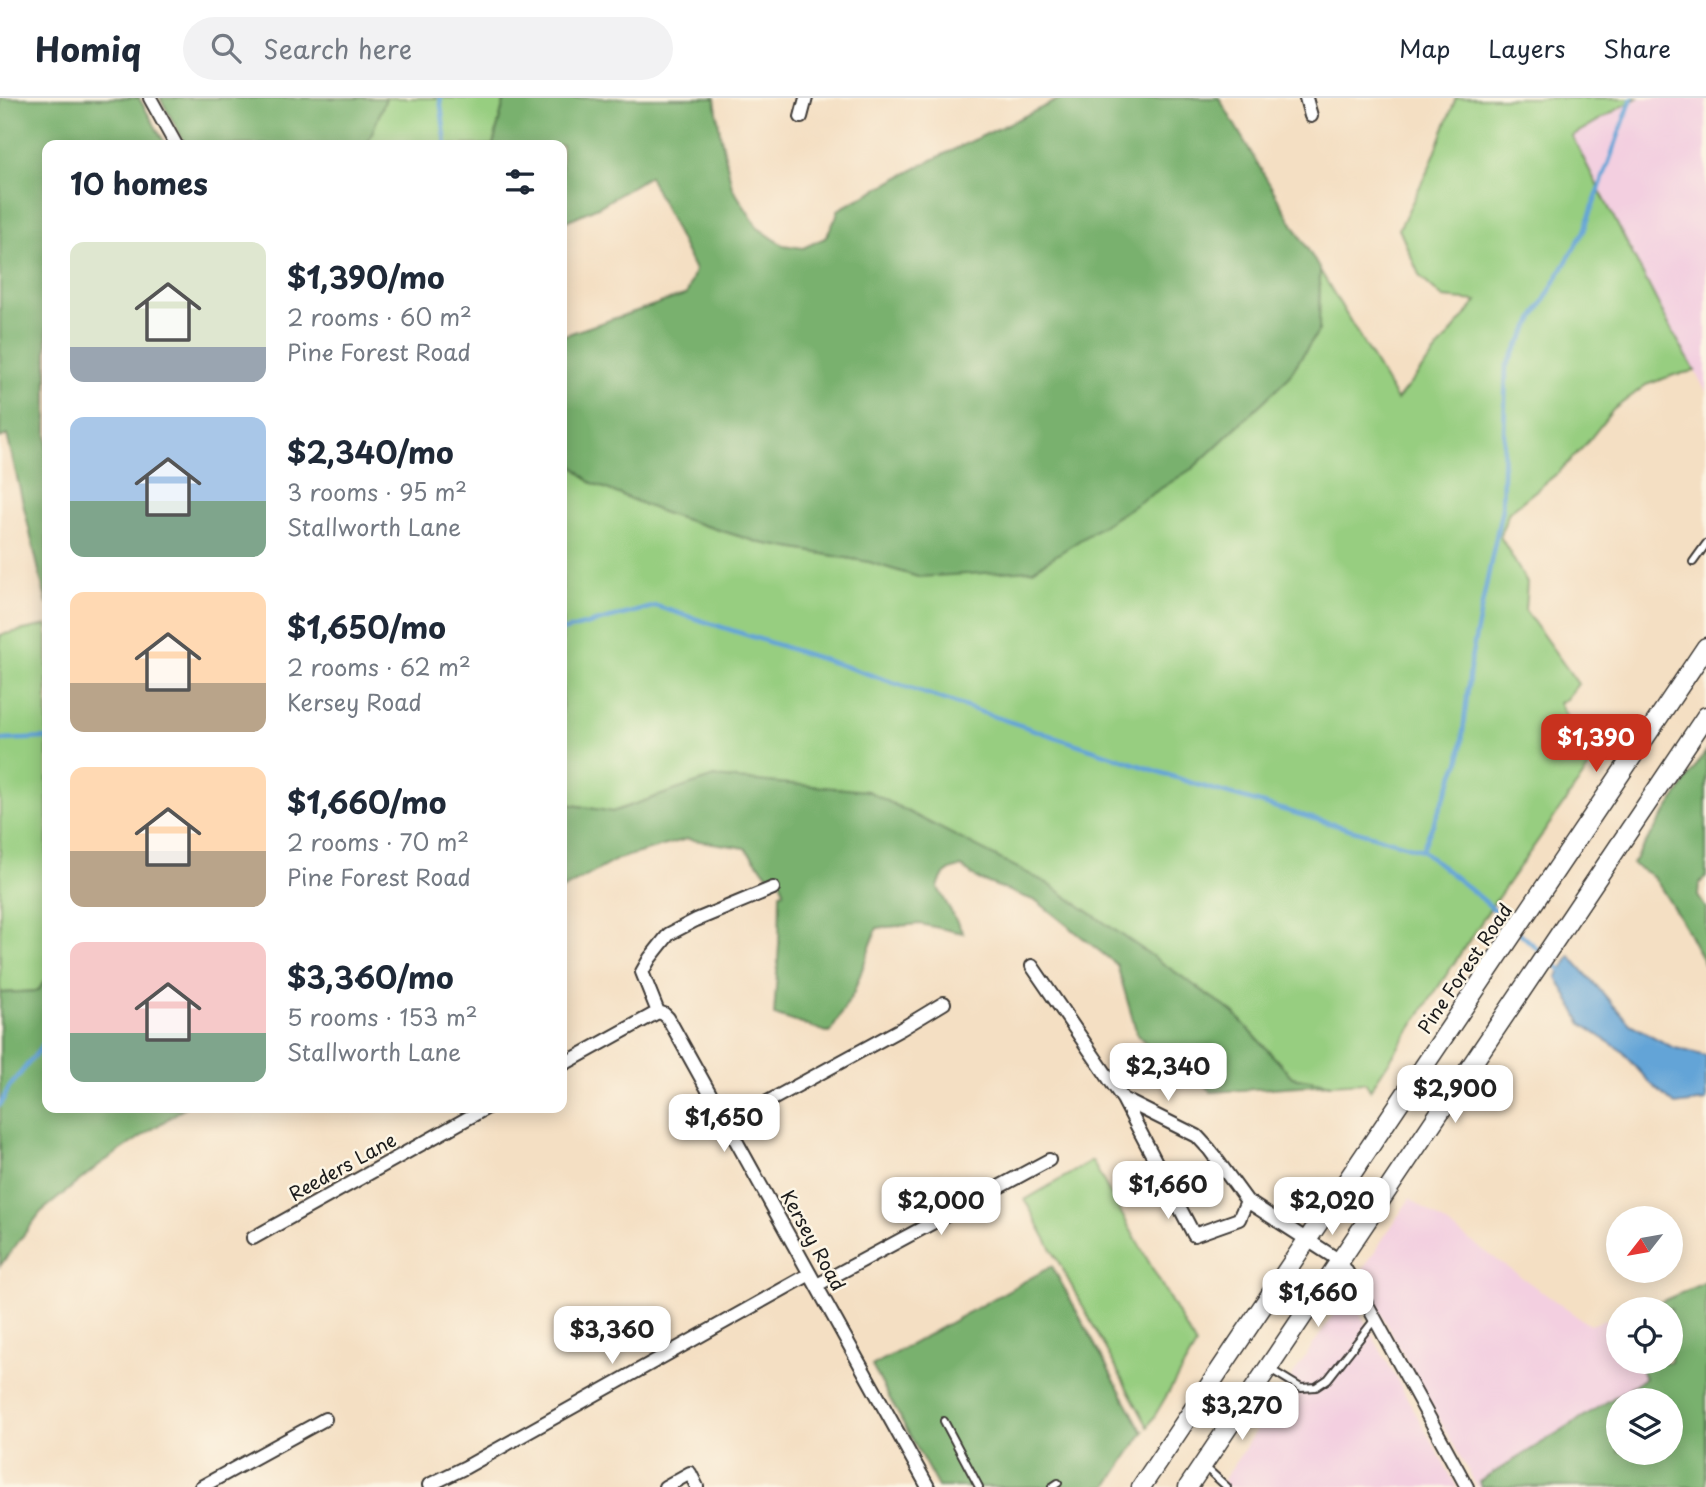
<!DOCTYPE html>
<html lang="en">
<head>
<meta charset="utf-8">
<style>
	:root { --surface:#fff; --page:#f2f2f3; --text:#1f2937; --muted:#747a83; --line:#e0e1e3; --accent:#c8321e }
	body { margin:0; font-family:"Playpen Sans",sans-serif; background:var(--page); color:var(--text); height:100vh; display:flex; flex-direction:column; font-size:26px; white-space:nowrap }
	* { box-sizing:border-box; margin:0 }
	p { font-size:23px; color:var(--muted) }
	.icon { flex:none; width:38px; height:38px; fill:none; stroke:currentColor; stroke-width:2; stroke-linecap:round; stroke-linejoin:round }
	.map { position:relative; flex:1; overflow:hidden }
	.sheet { position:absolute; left:42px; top:42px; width:525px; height:973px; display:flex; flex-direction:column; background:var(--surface); border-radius:14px; box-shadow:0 4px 18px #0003 }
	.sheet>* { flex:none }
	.needle { width:46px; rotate:239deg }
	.buttons { position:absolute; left:1606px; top:1108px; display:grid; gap:14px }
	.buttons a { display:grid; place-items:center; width:77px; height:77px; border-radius:50%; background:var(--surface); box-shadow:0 4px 18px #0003; font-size:35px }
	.price { position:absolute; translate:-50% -60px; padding:0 16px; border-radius:14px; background:#fff; color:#222; font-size:23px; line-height:46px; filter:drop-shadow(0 2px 4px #0008) }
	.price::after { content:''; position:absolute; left:50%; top:42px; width:21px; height:16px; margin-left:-10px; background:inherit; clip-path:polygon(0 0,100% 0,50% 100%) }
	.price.active { background:var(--accent); color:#fff }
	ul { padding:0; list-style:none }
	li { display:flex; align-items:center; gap:21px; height:175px; padding:0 28px }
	li span { display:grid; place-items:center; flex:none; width:196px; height:140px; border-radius:14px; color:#555 }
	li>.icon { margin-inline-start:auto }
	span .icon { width:84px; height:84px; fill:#fffc; stroke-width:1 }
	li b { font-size:30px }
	h2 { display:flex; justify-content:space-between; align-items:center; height:84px; padding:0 28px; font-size:30px }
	header { display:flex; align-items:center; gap:42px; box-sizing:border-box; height:98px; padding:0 35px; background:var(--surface); border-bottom:2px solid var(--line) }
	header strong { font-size:33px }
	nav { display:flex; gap:38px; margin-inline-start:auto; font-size:24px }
	.search { width:490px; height:63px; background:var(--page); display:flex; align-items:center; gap:18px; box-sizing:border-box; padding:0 24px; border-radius:38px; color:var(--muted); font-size:26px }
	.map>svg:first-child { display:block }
	.built { fill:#f3cfe0 }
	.green { fill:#97ce80; stroke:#5a754e; stroke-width:2 }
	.forest { fill:#79b16e; stroke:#4a6645; stroke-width:2; fill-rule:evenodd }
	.water { fill:#64a4d7; stroke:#40607a; stroke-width:2 }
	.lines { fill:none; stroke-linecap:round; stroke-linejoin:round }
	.stream { stroke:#64a4d7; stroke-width:4.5 }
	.lane-casing { stroke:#3c3935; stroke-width:10 }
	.street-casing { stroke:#3c3935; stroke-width:16 }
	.secondary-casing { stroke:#3c3935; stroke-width:21 }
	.lane { stroke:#fff; stroke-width:6 }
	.street { stroke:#fff; stroke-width:12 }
	.secondary { stroke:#fff; stroke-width:18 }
	.labels { text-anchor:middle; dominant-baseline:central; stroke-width:5; stroke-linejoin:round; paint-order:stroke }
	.street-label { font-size:19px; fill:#1c1c1c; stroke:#fcf5e5 }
</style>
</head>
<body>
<header>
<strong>Homiq</strong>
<div class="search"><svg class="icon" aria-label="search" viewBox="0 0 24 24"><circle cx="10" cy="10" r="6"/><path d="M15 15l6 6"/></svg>Search here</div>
<nav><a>Map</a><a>Layers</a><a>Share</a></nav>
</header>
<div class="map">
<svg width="1706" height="1389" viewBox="0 0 1706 1389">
	<rect width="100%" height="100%" fill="#fcf5e5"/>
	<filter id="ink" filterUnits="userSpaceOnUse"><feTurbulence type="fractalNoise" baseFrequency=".0143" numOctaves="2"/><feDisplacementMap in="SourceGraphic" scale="14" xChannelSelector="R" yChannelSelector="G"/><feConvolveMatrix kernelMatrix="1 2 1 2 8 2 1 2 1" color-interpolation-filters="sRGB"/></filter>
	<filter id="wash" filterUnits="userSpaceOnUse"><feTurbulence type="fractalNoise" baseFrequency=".00686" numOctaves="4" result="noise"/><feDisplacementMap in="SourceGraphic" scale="28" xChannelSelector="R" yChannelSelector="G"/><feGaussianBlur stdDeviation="1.57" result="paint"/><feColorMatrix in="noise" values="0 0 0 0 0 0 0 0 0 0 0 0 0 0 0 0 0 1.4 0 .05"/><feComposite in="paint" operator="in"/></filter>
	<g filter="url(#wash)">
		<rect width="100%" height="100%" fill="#f4dfc3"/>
		<path class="built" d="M1637,0H1706V293L1669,227L1572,38Z
			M1410,1100L1589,1227L1614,1220L1619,1230V1264H1637L1645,1280L1479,1384L1481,1389H1477L1359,1177Z
			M1348,1194L1457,1389H1219Z"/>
		<path class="green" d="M386,0H505L493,47H367Z
			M1456,0H1637L1572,38L1669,227L1695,273L1674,277L1646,287L1613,312L1586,346L1559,374L1509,414L1500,438L1527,485L1525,512L1578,586L1566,601L1559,605L1593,664L1492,808L1370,992L1365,984L1331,986L1292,979L1234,915L1047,785L714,679L612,714L562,705V357L590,384L664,415L761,445L869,464L918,479L1193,370L1287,281L1319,232L1320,172L1397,302L1477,203L1443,200L1420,179L1399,131L1429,70Z
			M47,527V879L38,893L0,895V537Z
			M1092,1063L1196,1248L1148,1329L1025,1102Z"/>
		<path class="forest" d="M0,0H139L166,47H47V507L7,337L0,340Z
			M160,0H386L367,47H186Z
			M505,0H715L720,35L732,89L758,130L783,147L803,150L825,140L836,120L838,112L841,110L930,63L1062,0H1219L1320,172L1319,232L1287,281L1193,370L1033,472L918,479L869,464L761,445L664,415L590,384L562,357V238L687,196L695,172L649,78L600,108L562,125V47H493Z
			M1706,653V778L1699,786L1698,798L1706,810V869L1684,827L1654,779L1632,766Z
			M714,679L868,693L1047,785L1234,915L1292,979L1331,986L1211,994C1194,974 1197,974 1170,972L1137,936L1117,867L1038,804L978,781L962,769C949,770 941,776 938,790L963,835L920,826L877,830L854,894L830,935L774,917L779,847L780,795L784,794L779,779L772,782L745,750L687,741L618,761L562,792V705L612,714Z
			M47,879V1010H184L99,1067L41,1114L0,1168V895L38,893Z
			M1052,1168L1142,1333H1144L1107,1389H938L872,1268Z
			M1706,1184V1389H1481L1479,1384L1645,1280L1637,1264H1671V1211H1644ZM1619,1302H1671V1354H1619Z"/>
		<path class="water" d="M1570,858L1630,926L1672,949L1706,958V1003L1675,1007L1649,984L1622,953L1582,926L1557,879Z"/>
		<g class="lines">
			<path class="stream" d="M440,0L446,47
				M562,533L656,508L853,571L1198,687L1422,752L1483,802L1514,829
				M0,642L47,640
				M1422,752L1460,662L1471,561L1502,410L1506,269L1584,133L1632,0
				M1520,835L1542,855
				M1549,861L1566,876
				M0,1007L8,991L47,942"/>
		</g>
	</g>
	<g filter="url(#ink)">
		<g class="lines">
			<g class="lane-casing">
				<path id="lane" d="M1693,464L1706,446
					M1270,1271L1301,1290L1316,1289L1328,1281L1375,1221
					M944,1323L979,1389
					M1205,1369L1227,1389
					M1052,1389L1058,1385"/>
			</g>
			<g class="street-casing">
				<path id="street" d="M150,0L176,47
					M1306,0L1311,18
					M801,19L806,0
					M773,790L696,822L669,836L650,860L642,874L658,914L664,916L668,920L928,1389
					M1032,868L1123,1001L1197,1038L1209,1051L1247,1103L1340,1163L1369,1210L1467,1389
					M562,967L658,914
					M1123,1001L1194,1137L1239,1121L1247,1103
					M727,1026L901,931L944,905
					M253,1140L486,1010
					M817,1187L1049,1062
					M429,1387L466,1369L810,1176
					M201,1389L325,1321
					M665,1389L690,1375L697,1389"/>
			</g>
			<g class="secondary-casing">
				<path id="secondary" d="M1141,1389L1706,549
					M1188,1389L1706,618"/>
			</g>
			<use href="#lane" class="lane"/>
			<use href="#street" class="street"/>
			<use href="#secondary" class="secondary"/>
		</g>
	</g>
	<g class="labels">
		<g class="street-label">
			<text transform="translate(1464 870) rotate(-56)">Pine Forest Road</text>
			<text transform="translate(342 1068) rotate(-29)">Reeders Lane</text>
			<text transform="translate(814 1142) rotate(61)">Kersey Road</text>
		</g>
	</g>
</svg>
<div class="buttons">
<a><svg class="needle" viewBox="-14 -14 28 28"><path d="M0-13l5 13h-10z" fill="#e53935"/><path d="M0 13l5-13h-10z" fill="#747a83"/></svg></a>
<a><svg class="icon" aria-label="locate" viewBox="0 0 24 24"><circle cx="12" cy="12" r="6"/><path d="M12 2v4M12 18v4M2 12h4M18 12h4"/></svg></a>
<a><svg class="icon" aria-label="layers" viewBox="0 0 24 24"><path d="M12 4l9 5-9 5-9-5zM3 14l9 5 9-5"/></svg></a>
</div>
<b class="price active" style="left:1596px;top:676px">$1,390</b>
<b class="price" style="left:1168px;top:1005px">$2,340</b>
<b class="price" style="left:1455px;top:1027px">$2,900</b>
<b class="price" style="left:724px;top:1056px">$1,650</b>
<b class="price" style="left:1168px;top:1123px">$1,660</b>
<b class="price" style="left:941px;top:1139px">$2,000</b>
<b class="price" style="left:1332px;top:1139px">$2,020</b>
<b class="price" style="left:1318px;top:1231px">$1,660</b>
<b class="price" style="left:612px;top:1268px">$3,360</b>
<b class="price" style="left:1242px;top:1344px">$3,270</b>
<section class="sheet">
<h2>10 homes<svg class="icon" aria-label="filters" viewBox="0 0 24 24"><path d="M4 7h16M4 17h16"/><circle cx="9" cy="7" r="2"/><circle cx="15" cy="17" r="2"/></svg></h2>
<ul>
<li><span style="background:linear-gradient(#dfe7d0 75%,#9aa5b1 0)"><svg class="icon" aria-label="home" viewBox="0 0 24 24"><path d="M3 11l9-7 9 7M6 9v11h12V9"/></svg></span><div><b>$1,390/mo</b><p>2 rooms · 60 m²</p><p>Pine Forest Road</p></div></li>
<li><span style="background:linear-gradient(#a9c7e8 60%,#7fa58c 0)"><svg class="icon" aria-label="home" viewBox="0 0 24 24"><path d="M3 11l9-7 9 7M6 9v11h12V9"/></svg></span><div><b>$2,340/mo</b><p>3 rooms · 95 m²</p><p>Stallworth Lane</p></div></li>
<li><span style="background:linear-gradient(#ffd9b3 65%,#b9a48a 0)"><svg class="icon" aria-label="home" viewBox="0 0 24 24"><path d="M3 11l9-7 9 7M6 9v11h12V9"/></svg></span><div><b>$1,650/mo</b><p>2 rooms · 62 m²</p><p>Kersey Road</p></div></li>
<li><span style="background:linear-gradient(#ffd9b3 60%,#b9a48a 0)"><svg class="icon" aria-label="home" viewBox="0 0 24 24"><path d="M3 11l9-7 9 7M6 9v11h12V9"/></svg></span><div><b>$1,660/mo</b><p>2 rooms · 70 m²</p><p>Pine Forest Road</p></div></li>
<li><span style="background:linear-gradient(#f6c9c9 65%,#7fa58c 0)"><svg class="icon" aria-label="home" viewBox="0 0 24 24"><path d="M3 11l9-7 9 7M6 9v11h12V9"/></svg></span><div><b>$3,360/mo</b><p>5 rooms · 153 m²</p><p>Stallworth Lane</p></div></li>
</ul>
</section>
</div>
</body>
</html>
